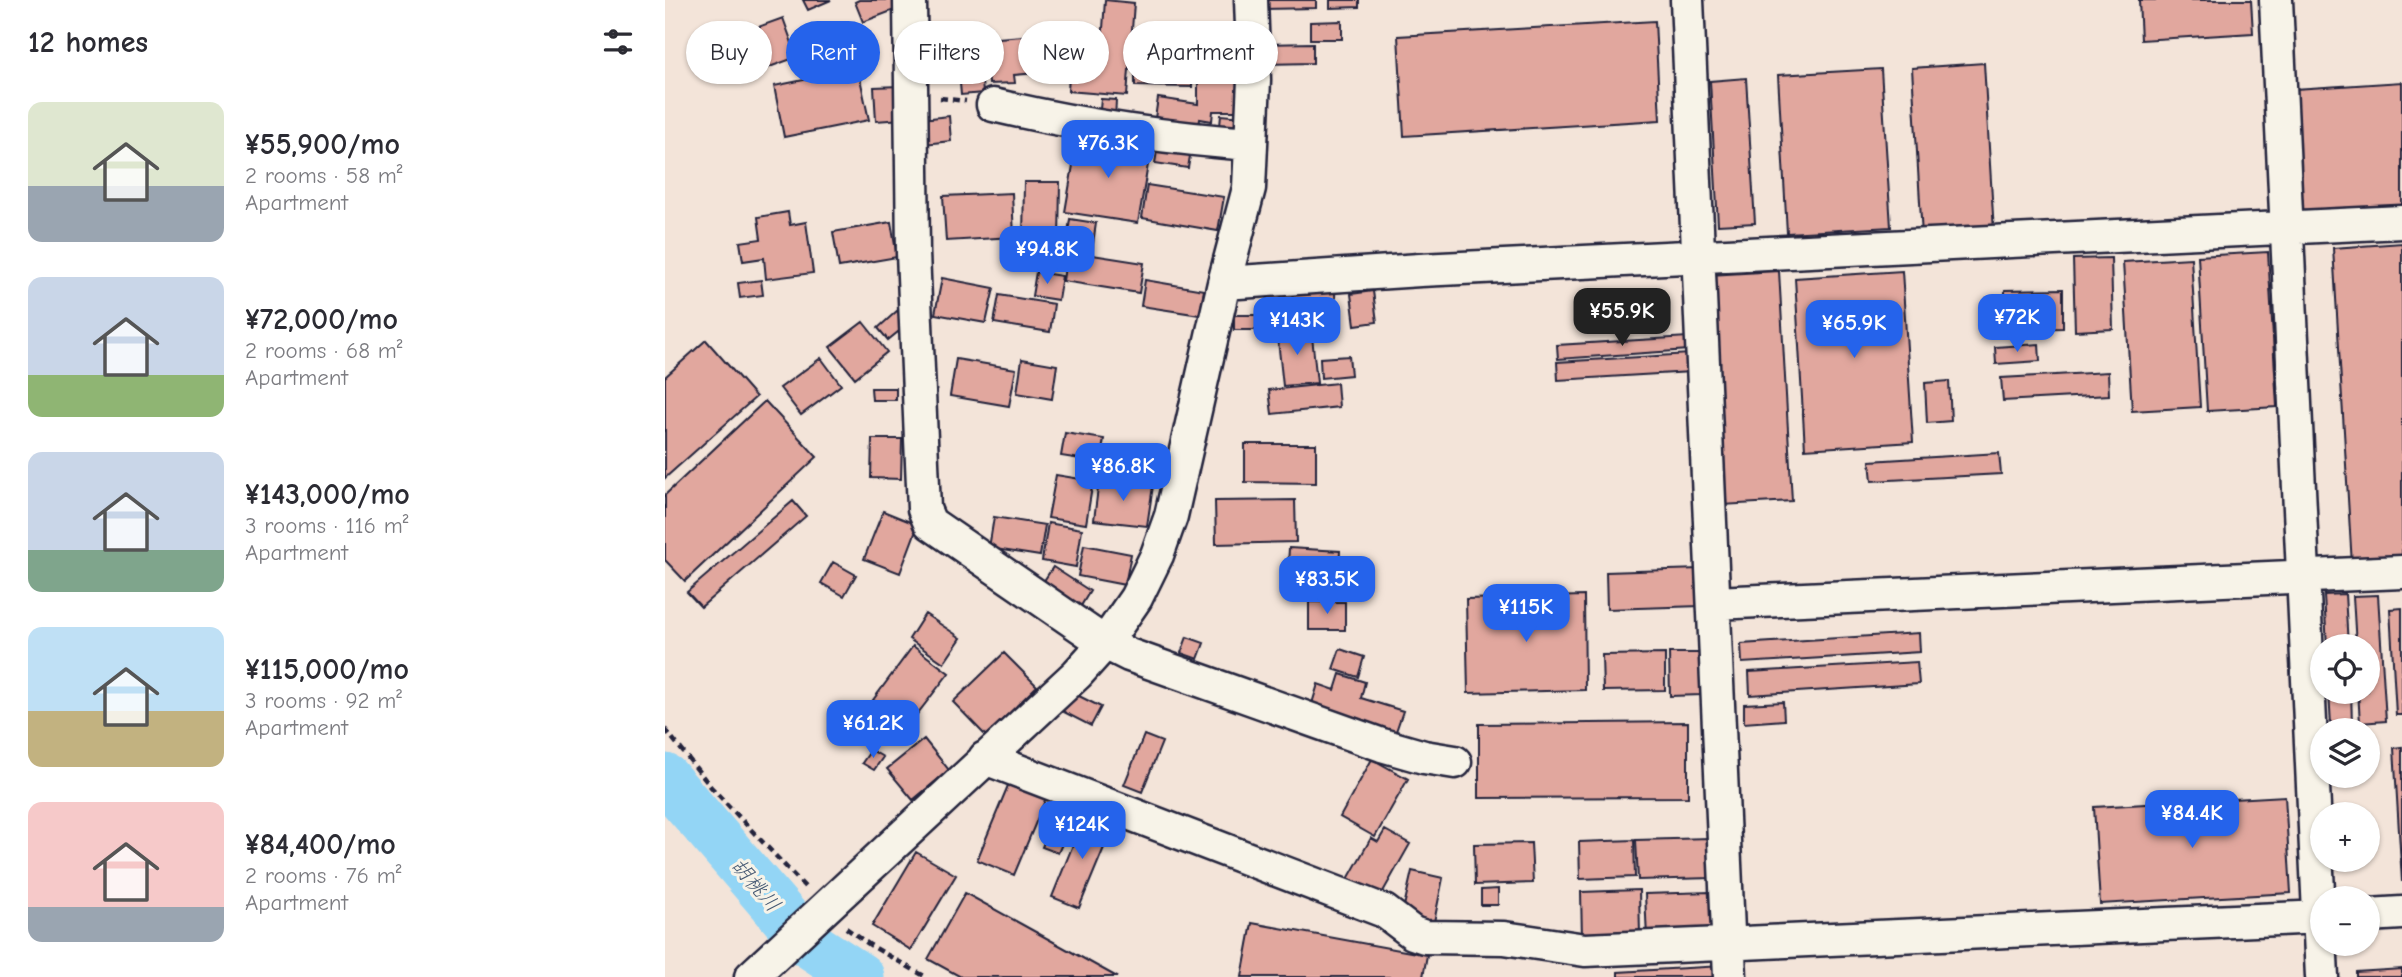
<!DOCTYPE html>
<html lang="en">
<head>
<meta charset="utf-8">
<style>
	:root { --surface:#fff; --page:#f7f7f7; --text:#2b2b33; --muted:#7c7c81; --accent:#2563eb }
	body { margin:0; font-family:"Comic Neue","Klee One",sans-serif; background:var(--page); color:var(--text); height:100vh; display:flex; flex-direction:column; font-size:26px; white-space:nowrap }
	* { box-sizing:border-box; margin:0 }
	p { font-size:23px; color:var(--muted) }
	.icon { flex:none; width:38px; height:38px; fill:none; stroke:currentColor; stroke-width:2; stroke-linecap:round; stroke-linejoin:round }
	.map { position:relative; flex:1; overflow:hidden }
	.details { display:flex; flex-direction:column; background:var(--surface); width:665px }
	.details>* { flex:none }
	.banner { position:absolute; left:21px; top:21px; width:665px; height:63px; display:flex; gap:14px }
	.buttons { position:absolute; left:1645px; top:634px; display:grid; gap:14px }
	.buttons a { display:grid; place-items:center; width:70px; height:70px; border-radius:50%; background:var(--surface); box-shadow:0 2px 5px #0004; font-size:35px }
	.price { position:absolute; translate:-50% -60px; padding:0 16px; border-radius:14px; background:var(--accent); color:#fff; font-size:23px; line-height:46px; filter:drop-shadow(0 2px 4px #0008) }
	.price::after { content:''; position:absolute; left:50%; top:42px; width:21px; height:16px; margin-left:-10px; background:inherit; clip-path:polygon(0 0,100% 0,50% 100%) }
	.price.current { background:#222; color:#fff }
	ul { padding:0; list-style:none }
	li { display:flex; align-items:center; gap:21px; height:175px; padding:0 28px }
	li span { display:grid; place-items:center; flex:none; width:196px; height:140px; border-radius:14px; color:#555 }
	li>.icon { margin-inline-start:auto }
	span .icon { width:84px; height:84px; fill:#fffc; stroke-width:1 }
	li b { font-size:30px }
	h2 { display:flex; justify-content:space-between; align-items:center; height:84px; padding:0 28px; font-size:30px }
	.pill { padding:0 24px; border-radius:32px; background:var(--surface); box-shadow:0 2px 5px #0004; font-size:24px; line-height:63px }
	.pill.current { background:var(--accent); color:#fff }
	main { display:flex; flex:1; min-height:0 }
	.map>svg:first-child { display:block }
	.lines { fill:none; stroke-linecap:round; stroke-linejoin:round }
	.river { stroke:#93d5f5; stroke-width:49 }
	.building { fill:#e1a79e; stroke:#22223b; stroke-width:2 }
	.minor-casing { stroke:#22223b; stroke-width:37 }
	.path { stroke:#22223b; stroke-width:4.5; stroke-dasharray:7 5; stroke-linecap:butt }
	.minor { stroke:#f7f3e8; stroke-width:32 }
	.labels { text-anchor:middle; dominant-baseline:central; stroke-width:6; stroke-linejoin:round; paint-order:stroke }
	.water-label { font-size:21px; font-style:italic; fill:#445873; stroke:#f7f3e8 }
</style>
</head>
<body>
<main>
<section class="details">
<h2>12 homes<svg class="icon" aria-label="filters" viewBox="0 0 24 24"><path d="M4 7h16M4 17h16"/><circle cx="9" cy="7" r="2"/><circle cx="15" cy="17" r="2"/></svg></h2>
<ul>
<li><span style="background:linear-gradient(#dfe7d0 60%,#9aa5b1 0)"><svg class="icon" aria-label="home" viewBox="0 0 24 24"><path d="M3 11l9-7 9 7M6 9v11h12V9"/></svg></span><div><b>¥55,900/mo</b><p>2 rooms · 58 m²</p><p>Apartment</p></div></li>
<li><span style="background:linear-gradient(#c9d6e8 70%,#8fb573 0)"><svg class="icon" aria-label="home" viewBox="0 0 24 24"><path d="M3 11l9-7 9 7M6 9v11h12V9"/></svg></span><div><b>¥72,000/mo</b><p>2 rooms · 68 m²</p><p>Apartment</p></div></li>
<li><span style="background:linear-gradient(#c9d6e8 70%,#7fa58c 0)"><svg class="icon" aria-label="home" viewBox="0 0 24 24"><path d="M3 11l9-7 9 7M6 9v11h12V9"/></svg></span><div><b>¥143,000/mo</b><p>3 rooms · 116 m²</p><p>Apartment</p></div></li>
<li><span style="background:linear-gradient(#bfe0f5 60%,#c2b280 0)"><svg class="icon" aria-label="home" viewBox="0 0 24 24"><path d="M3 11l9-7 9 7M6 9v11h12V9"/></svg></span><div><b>¥115,000/mo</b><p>3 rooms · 92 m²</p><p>Apartment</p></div></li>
<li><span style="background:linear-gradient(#f6c9c9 75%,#9aa5b1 0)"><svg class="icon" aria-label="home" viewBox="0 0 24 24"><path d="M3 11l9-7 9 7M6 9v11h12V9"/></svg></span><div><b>¥84,400/mo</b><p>2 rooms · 76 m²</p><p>Apartment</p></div></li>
</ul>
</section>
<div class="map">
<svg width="1737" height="977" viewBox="0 0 1737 977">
	<rect width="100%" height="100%" fill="#f3e4d9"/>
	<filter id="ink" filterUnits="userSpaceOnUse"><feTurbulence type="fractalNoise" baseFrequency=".0143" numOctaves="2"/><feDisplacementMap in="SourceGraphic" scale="14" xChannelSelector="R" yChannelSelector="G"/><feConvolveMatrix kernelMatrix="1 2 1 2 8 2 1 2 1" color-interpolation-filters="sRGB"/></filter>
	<g filter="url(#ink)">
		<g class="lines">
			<path class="river" d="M0,778L141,942L195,977"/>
		</g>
		<path class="building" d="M138,0H166L143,10Z
			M194,0H228L232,9L198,22L190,2Z
			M440,0L469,3L462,96L403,91L405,58L417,59L418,42L437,43Z
			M598,0H651V8L598,9Z
			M665,0H694V7L665,8Z
			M1474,0H1586L1588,33L1476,40Z
			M118,18L132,57L77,77L63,38Z
			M677,21V39H645V22Z
			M990,21L995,120L739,136L733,36Z
			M393,33L396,71L349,75L350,83L324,84L321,39Z
			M533,38H573V111H548L547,121L535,119L533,132L489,125L493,98L533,104Z
			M470,42L528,43L527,87L470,86Z
			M648,43V63L599,64V44Z
			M315,58L318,93L296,95L293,60Z
			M1319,63L1329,232L1257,236L1247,68Z
			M193,69L204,120L119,137L109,86Z
			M1216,69L1226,227L1122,233L1113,75Z
			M1081,78L1090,223L1053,225L1045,81Z
			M1737,82V206L1638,212L1630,89Z
			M235,86L237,119L211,121L209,87Z
			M436,99L451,100L450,120L434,119Z
			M556,115L577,117L575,139L554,137Z
			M284,116L286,141L259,144L257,119Z
			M413,136L486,147L473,223L400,212Z
			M493,145L526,150L523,168L490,163Z
			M359,182H395L394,241L358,240Z
			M482,185L559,197L553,231L477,218Z
			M347,193L349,237L281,241L278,196Z
			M123,212L125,225L141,222L148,273L101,279L99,258L78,261L75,242L96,239L93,217Z
			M405,219L431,223L427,251L401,247Z
			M226,222L232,257L174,267L168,232Z
			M1737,243V562L1687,565L1668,248Z
			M402,251L479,263L474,293L398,281Z
			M1603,252L1612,407L1542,411L1533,256Z
			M1446,258L1448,329L1410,331L1408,259Z
			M1526,258L1535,407L1467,411L1458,262Z
			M1114,271L1127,501L1057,505L1044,275Z
			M1237,271L1248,442L1140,449L1130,278Z
			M371,272L397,276L393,300L367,296Z
			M277,278L329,288L321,323L270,314Z
			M96,280L98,295L75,298L73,283Z
			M480,280L539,290L535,315L476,306Z
			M1398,289V328L1340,329V290Z
			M708,291L712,322L690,325L686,294Z
			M670,292L671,320L603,324L602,296Z
			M334,295L389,304L385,332L329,323Z
			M233,310L244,323L223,340L213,328Z
			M569,315H600V330H569Z
			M198,322L222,352L190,378L165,347Z
			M646,327L652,383L618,386L612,331Z
			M1023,337L1024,350L893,359L892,345Z
			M41,340L91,397L0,478V377Z
			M1374,344L1375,361L1331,364L1330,347Z
			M1025,354L1026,372L893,380L892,362Z
			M684,356L686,375L656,378L655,358Z
			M156,358L176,385L136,415L115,388Z
			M291,359L351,369L344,406L285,396Z
			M357,359L392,365L387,399L352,393Z
			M1443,372L1444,395L1338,401L1336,378Z
			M1284,381L1286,421L1262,423L1260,383Z
			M672,383L674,407L607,414L604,390Z
			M206,388H231V400H207Z
			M100,401L152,457L20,581L0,560V495Z
			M400,433L439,439L435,462L396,456Z
			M207,439H237L236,479L206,478Z
			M580,444H651V483L580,482Z
			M1334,453L1336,474L1207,481L1205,461Z
			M391,475L428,481L421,524L383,518Z
			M434,480L488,486L482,526L429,520Z
			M630,500L631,542L551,544L550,501Z
			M128,501L141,516L36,607L22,592Z
			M218,511L253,525L235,573L199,559Z
			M329,517L380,525L375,556L324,548Z
			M383,523L417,529L411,567L377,561Z
			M419,545L466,554L460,585L413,576Z
			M624,548L675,551L673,586L622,583Z
			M168,562L191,575L179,596L156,583Z
			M388,567L425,591L411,614L373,590Z
			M1035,569L1036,606L942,609L941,572Z
			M1680,594L1683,646H1662L1659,595Z
			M1713,595L1721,721L1695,723L1693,691H1703V646H1691L1688,596Z
			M919,596L920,690L803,693L801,599Z
			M644,602H680V630H644Z
			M1737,608V715H1731L1725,609Z
			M260,614L296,638L279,663L244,639Z
			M1254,633L1255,652L1077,663L1076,644Z
			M522,637L539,643L533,659L516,653Z
			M248,646L284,673L243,726L208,700Z
			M675,649L699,657L693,677L668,669Z
			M339,653L372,686L321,736L288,702Z
			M1004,653H1036L1037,695L1005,696Z
			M1000,654V690L938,691L937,655Z
			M1252,662L1254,684L1085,695L1084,672Z
			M675,674L700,682L696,698L738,711L728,740L646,707L653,684L670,690Z
			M1664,691H1686L1687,724L1666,725Z
			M406,692L436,707L426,726L397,711Z
			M1118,702L1119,720L1079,723V704Z
			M1023,722V797L814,798V724Z
			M479,735L497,742L477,792L459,785Z
			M259,739L284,770L248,800L222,769Z
			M1737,747V882L1729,748Z
			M206,750L218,757L209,770L197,763Z
			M707,759L743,779L710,837L675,817Z
			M344,783L381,798L349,875L312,860Z
			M1620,796L1626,893L1435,904L1429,807Z
			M420,815L448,826L414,908L387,897Z
			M388,820L405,826L393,853L377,847Z
			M720,830L745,844L715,897L683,879L706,838L713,842Z
			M1045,838L1047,878L973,880L971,840Z
			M969,840L970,877L915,879L914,842Z
			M866,843L868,883L810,885L809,844Z
			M251,852L291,875L246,950L207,926Z
			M747,871L778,878L769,922L737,915Z
			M833,889V905H816V890Z
			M974,890L975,936L917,938L916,892Z
			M1046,892L1048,936L982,938L980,894Z
			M300,893L452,977H296L263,959Z
			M587,923L762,955L758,977H577Z
			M1057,966V977H953V972Z
			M1737,969V977H1691V972Z"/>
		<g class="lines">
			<g class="minor-casing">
				<path id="minor" d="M245,0L248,253L259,509L265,523L440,643L464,655L717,745L759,757L790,762
					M1022,0L1065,977
					M1611,0L1657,977
					M328,105C414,125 499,138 586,144
					M559,283L755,270L1737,222
					M1049,603L1737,572
					M320,758L719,911L748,933L760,937L839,938L920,950L1657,917
					M1703,915L1737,913
					M86,977L412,674L440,643L471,598L492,555L506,516L559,283L584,188L589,80L586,0"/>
			</g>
			<path class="path" d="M275,98L301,101
				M0,729L46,787L140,887
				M181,928L205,945L261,977"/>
			<use href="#minor" class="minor"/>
		</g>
	</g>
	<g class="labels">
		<g class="water-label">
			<text transform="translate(91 885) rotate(49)">胡桃川</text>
		</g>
	</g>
</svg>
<div class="buttons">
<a><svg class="icon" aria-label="locate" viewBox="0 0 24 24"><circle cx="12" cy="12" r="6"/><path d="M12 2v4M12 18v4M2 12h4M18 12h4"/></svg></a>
<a><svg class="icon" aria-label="layers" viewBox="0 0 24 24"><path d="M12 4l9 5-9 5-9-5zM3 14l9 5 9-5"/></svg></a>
<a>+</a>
<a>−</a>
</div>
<b class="price" style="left:443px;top:180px">¥76.3K</b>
<b class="price" style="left:382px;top:286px">¥94.8K</b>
<b class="price current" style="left:957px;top:348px">¥55.9K</b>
<b class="price" style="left:1352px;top:354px">¥72K</b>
<b class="price" style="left:632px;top:357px">¥143K</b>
<b class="price" style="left:1189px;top:360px">¥65.9K</b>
<b class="price" style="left:458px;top:503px">¥86.8K</b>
<b class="price" style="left:662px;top:616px">¥83.5K</b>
<b class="price" style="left:861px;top:644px">¥115K</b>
<b class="price" style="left:208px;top:760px">¥61.2K</b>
<b class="price" style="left:1527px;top:850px">¥84.4K</b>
<b class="price" style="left:417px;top:861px">¥124K</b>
<div class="banner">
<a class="pill">Buy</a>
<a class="pill current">Rent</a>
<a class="pill">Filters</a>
<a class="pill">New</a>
<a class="pill">Apartment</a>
</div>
</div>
</main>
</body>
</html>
